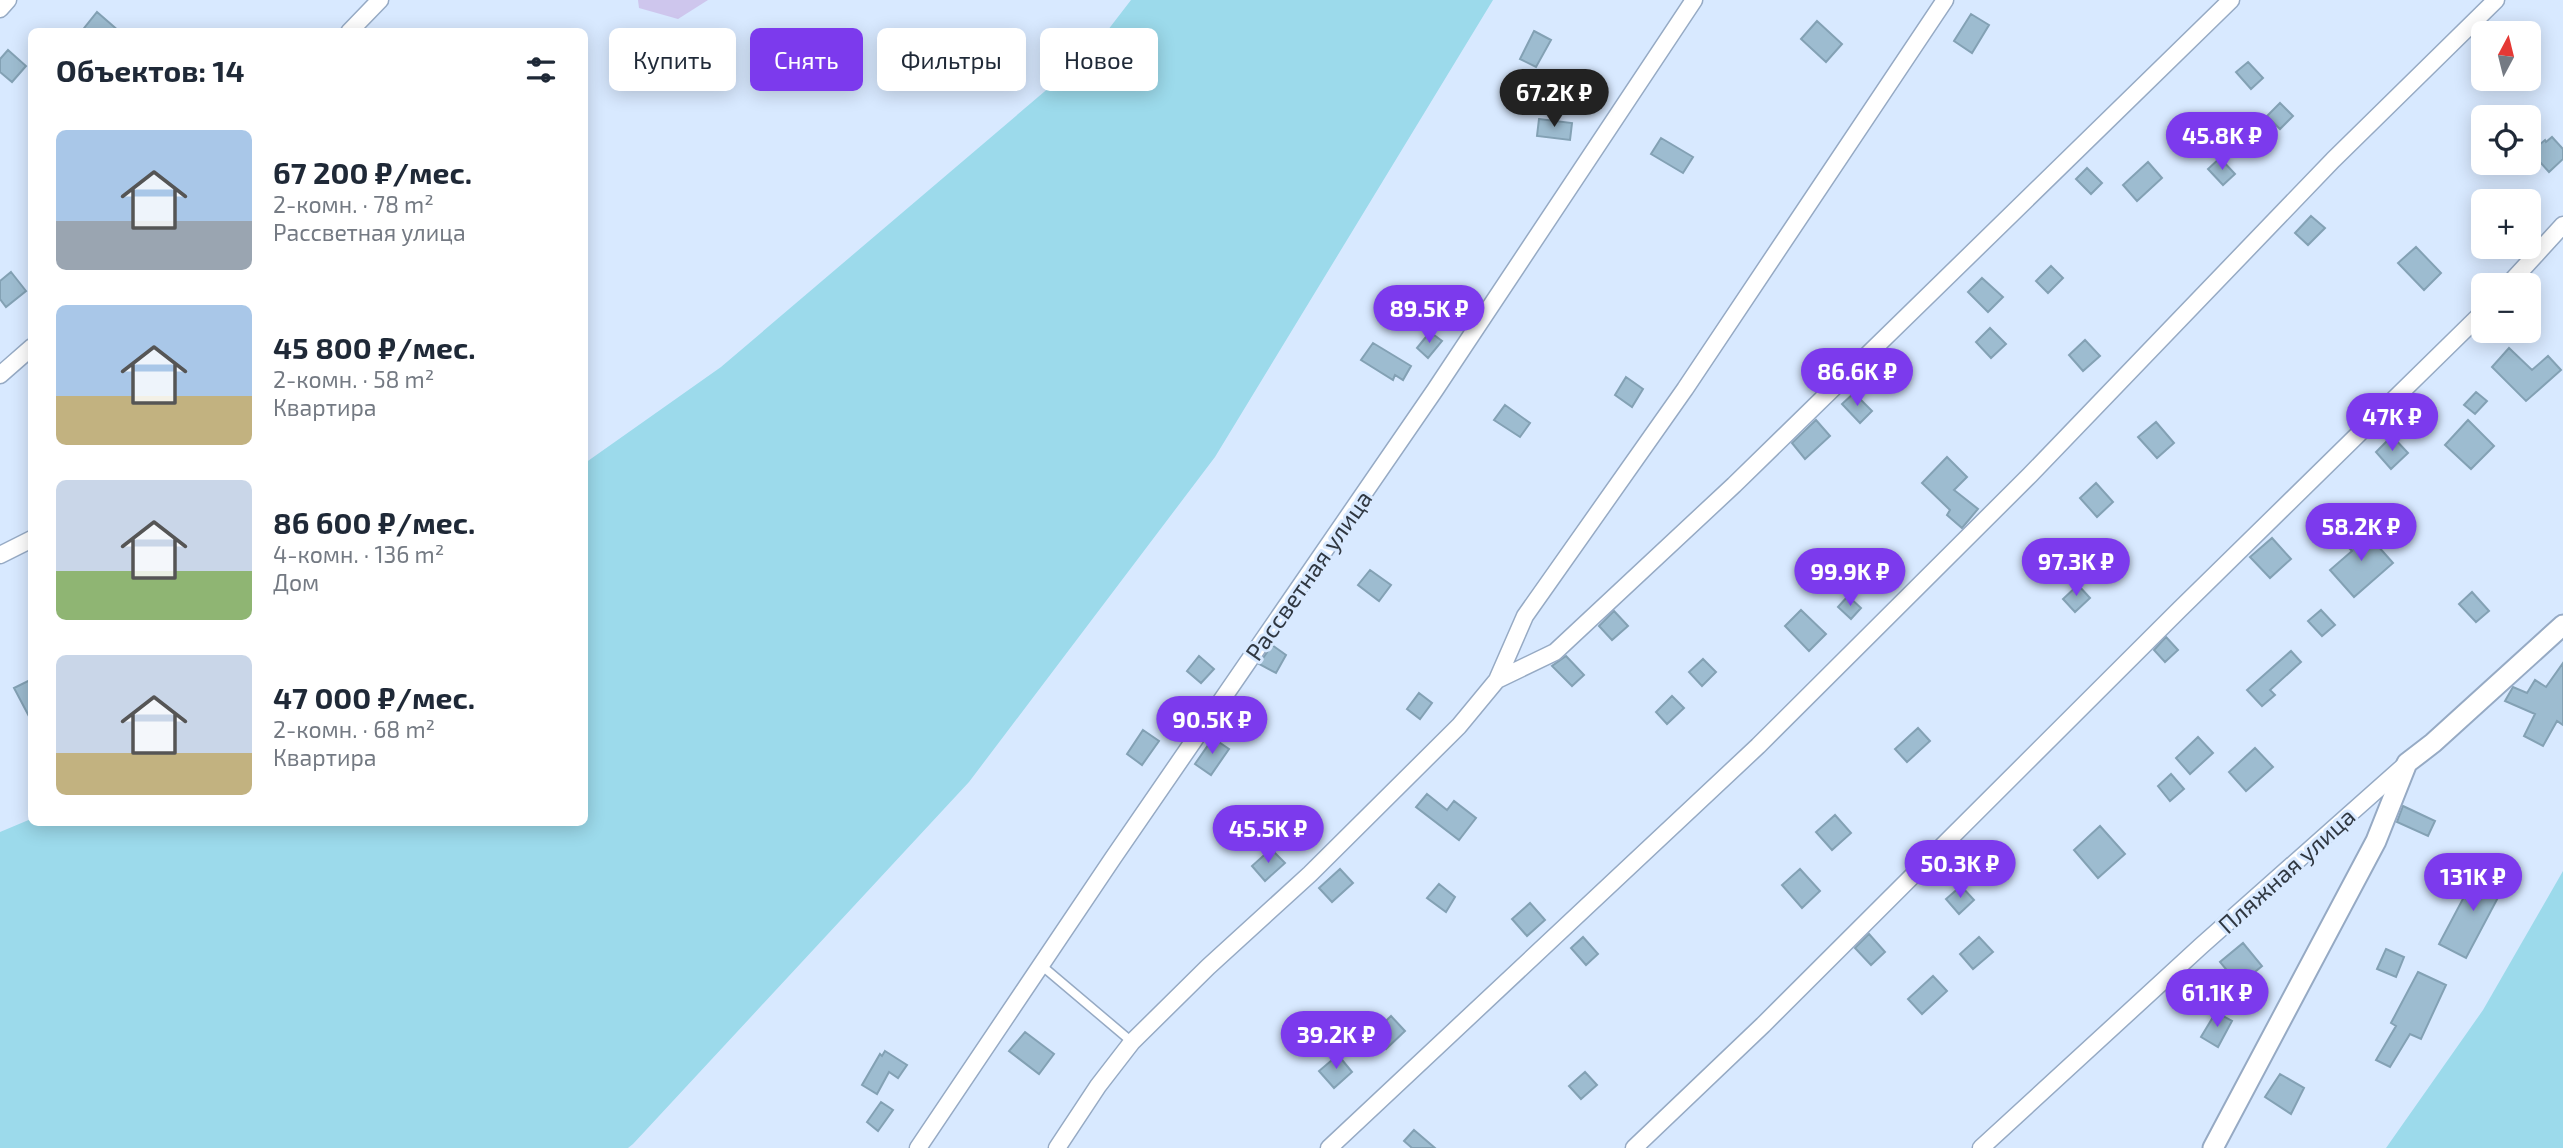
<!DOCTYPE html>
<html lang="ru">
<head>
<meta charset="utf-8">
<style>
	:root { --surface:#fff; --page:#f6f6f7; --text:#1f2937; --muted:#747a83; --accent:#7c3aed }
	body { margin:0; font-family:"Exo 2",sans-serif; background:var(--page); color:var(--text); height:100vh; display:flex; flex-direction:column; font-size:26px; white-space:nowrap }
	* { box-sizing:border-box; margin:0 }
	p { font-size:23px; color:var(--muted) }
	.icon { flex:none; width:38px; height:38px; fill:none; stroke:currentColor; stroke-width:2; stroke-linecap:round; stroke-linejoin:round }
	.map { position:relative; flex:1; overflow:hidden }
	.sheet { position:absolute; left:28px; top:28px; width:560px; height:798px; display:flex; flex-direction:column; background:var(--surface); border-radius:10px; box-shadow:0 4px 18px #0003 }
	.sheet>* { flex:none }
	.top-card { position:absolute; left:609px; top:28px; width:665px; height:63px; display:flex; gap:14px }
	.needle { width:46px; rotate:7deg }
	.buttons { position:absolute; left:2471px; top:21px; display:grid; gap:14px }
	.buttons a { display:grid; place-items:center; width:70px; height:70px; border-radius:10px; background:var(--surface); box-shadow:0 4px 18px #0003; font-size:35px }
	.price { position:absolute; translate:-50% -60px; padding:0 16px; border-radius:24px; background:var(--accent); color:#fff; font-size:23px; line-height:46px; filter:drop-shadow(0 2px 4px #0008) }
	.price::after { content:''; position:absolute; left:50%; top:42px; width:21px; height:16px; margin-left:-10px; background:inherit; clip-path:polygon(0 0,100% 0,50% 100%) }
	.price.active { background:#222; color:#fff }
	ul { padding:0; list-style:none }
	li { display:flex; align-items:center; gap:21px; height:175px; padding:0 28px }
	li span { display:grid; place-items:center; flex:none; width:196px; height:140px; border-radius:10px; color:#555 }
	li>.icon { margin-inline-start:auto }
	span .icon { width:84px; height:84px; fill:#fffc; stroke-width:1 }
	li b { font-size:30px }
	h2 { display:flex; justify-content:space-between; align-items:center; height:84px; padding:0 28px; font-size:30px }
	.pill { padding:0 24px; border-radius:10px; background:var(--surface); box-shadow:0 4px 18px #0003; font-size:24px; line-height:63px }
	.pill.active { background:var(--accent); color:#fff }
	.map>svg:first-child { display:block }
	.green { fill:#cec6ed }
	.water { fill:#9cdaeb }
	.building { fill:#9dbcd0; stroke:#83a1b4; stroke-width:2 }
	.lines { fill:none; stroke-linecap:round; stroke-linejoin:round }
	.service-casing { stroke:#96aac4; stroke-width:11 }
	.minor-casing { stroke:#96aac4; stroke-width:19 }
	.tertiary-casing { stroke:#96aac4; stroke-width:23 }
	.service { stroke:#fff; stroke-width:8 }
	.minor { stroke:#fff; stroke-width:16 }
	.tertiary { stroke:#fff; stroke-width:19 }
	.labels { text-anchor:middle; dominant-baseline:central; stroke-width:6; stroke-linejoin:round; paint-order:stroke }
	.street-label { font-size:24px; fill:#303842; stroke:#d8e9ff }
</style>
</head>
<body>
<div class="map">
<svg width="2563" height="1148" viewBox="0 0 2563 1148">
	<rect width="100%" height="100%" fill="#d8e9ff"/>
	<path class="green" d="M638,0H708L678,19L639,8Z"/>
	<path class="water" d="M1131,0H1493L1215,457L969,782L633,1144L628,1148H0V832L31,819L32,822H584L585,463L721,367L1091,52Z
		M2563,871V1148H2386L2483,1010Z"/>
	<path class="building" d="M97,12L120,32H81Z
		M1971,14L1989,25L1972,53L1954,41Z
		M1817,21L1842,44L1826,62L1801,39Z
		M1534,31L1551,40L1536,67L1520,59Z
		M8,50L26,66L12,82L0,72V59Z
		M2248,62L2263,78L2251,89L2236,72Z
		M2280,103L2293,116L2280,129L2267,116Z
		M1539,119L1572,123L1570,140L1537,136Z
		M2552,137L2563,149V159L2549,172L2531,152L2545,140L2546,142Z
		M1661,138L1693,157L1683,173L1651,154Z
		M2220,158L2235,174L2223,185L2208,169Z
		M2148,162L2162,178L2137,201L2123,185Z
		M2087,168L2102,183L2091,194L2076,179Z
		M2311,216L2325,228L2308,245L2295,233Z
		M2416,247L2441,273L2424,290L2398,263Z
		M2051,266L2063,278L2048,293L2036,281Z
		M11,272L26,291L6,307L0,299V281Z
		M1982,278L2003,297L1988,312L1968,292Z
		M1990,328L2006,344L1991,358L1976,342Z
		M1430,332L1442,341L1428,358L1417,348Z
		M2085,340L2100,356L2083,371L2069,355Z
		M1373,343L1411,366L1403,380L1395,375L1393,380L1361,360Z
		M2509,348L2532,370L2548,356L2561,370L2526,401L2492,367Z
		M1626,377L1643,389L1632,407L1615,395Z
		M2476,392L2487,401L2475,414L2464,405Z
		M1854,393L1872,411L1860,423L1842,404Z
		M1505,405L1530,423L1520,437L1494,420Z
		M1816,420L1830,436L1805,459L1792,443Z
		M2468,420L2494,446L2471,469L2445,445Z
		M2156,422L2174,443L2157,458L2138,437Z
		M2392,436L2408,453L2391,469L2376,452Z
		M1947,457L1967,477L1954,490L1978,509L1962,528L1947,515L1950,510L1922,483Z
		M2096,483L2113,502L2097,517L2080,498Z
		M2361,527L2393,563L2354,597L2330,570L2352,551L2344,543Z
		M2272,538L2291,559L2270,578L2250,557Z
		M1370,570L1391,585L1379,601L1358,585Z
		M2078,585L2090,598L2075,612L2063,599Z
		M2472,592L2489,611L2476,622L2459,604Z
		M1848,596L1861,608L1851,619L1838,607Z
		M1801,610L1826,634L1809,651L1785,626Z
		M2321,610L2335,625L2322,636L2308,621Z
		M1614,611L1628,626L1612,640L1599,626Z
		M2166,637L2178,650L2165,662L2154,650Z
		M1272,645L1286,655L1276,673L1259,664Z
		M2291,651L2301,662L2270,690L2275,695L2262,706L2247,690Z
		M1199,656L1214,669L1201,683L1187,671Z
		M1566,656L1584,675L1572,686L1552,666Z
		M1703,659L1716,672L1702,686L1689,672Z
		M2563,663V725L2557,721L2543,746L2524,736L2535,714L2505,701L2513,687L2527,693L2535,680L2546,687Z
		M32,679V722L14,688Z
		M1419,693L1432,703L1420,719L1407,709Z
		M1672,696L1684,708L1667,724L1656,712Z
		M1918,728L1930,741L1907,762L1895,749Z
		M1143,730L1159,741L1142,765L1127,754Z
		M2198,737L2213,753L2190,774L2176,758Z
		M1213,738L1229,749L1211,775L1195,764Z
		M2255,748L2273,767L2246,791L2229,772Z
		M2171,774L2184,789L2170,801L2158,786Z
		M1427,794L1447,810L1454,801L1476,818L1459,840L1416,807Z
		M2403,806L2435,821L2428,836L2397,822Z
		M1835,815L1851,833L1832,850L1816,832Z
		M2100,826L2125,854L2098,878L2074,850Z
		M1271,849L1285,863L1265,881L1252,866Z
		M2493,865L2507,873L2498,888L2502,890L2466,958L2439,944L2475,876L2484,881Z
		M1340,869L1353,883L1332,902L1319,888Z
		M1800,869L1820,891L1802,908L1782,885Z
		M1439,884L1455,897L1446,912L1427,898Z
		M1961,886L1974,900L1959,914L1946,899Z
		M1530,903L1545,920L1527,936L1512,919Z
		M1869,934L1885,952L1871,965L1855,948Z
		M1583,937L1598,954L1586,965L1571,948Z
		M1979,937L1993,952L1973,969L1960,954Z
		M2243,943L2262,966L2239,985L2220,962Z
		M2386,949L2404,957L2396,977L2377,969Z
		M2418,972L2446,985L2421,1039L2410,1034L2390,1067L2376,1060L2396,1026L2391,1023Z
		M1933,976L1947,991L1922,1014L1908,999Z
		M2216,1012L2232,1021L2218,1047L2201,1037Z
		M1391,1016L1405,1031L1386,1049L1372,1034Z
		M1025,1032L1054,1054L1039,1074L1009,1051Z
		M885,1051L907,1065L898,1078L889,1072L877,1094L862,1085L880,1054L882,1056Z
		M1338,1055L1352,1072L1334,1088L1319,1071Z
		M1585,1072L1597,1085L1581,1099L1569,1086Z
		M2280,1074L2304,1088L2291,1114L2265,1097Z
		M881,1102L893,1110L878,1131L867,1122Z
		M1414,1130L1435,1148H1412L1404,1141Z"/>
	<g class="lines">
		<g class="service-casing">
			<path id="service" d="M1041,965L1132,1042"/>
		</g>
		<g class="minor-casing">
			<path id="minor" d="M0,9L8,0
				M349,32L380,0
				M2508,285L2563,225
				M0,375L32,347
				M0,555L32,539
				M1497,680L1555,652L1734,485L2231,0
				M918,1148L1113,858L1435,390L1694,0
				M1057,1148L1098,1086L1132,1042L1208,967L1310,874L1459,726L1497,680L1525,616L1685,389L1945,0
				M1329,1148L1758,746L2030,475L2333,160L2496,0
				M1634,1148L1763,1025L2179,610L2483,312
				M1981,1148L2201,946L2405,765"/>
		</g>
		<g class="tertiary-casing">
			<path id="tertiary" d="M2213,1148L2376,841L2407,763L2433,743L2563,625"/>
		</g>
		<use href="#service" class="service"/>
		<use href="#minor" class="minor"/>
		<use href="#tertiary" class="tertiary"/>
	</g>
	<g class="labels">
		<g class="street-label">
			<text transform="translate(1308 575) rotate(-55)">Рассветная улица</text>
			<text transform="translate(2286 870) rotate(-42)">Пляжная улица</text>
		</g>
	</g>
</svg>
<div class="buttons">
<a><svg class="needle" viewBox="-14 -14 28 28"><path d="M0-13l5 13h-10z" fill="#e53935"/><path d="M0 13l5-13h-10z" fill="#747a83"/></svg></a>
<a><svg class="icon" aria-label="locate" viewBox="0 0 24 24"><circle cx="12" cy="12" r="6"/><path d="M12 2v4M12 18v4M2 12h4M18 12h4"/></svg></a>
<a>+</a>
<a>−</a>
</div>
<b class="price active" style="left:1554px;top:129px">67.2K ₽</b>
<b class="price" style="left:2222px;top:172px">45.8K ₽</b>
<b class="price" style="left:1429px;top:345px">89.5K ₽</b>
<b class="price" style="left:1857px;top:408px">86.6K ₽</b>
<b class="price" style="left:2392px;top:453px">47K ₽</b>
<b class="price" style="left:2361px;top:563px">58.2K ₽</b>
<b class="price" style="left:2076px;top:598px">97.3K ₽</b>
<b class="price" style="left:1850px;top:608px">99.9K ₽</b>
<b class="price" style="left:1212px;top:756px">90.5K ₽</b>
<b class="price" style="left:1268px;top:865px">45.5K ₽</b>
<b class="price" style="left:1960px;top:900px">50.3K ₽</b>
<b class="price" style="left:2473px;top:913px">131K ₽</b>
<b class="price" style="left:2217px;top:1029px">61.1K ₽</b>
<b class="price" style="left:1336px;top:1071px">39.2K ₽</b>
<div class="top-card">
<a class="pill">Купить</a>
<a class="pill active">Снять</a>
<a class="pill">Фильтры</a>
<a class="pill">Новое</a>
</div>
<section class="sheet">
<h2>Объектов: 14<svg class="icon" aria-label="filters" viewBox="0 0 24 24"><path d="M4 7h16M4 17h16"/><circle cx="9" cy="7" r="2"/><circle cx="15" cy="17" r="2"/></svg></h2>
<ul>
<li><span style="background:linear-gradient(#a9c7e8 65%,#9aa5b1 0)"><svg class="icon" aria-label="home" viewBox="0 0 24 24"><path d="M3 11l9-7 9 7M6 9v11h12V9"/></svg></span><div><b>67 200 ₽/мес.</b><p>2-комн. · 78 m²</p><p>Рассветная улица</p></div></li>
<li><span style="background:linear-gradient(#a9c7e8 65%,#c2b280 0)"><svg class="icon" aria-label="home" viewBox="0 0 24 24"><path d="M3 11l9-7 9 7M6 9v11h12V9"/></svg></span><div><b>45 800 ₽/мес.</b><p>2-комн. · 58 m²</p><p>Квартира</p></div></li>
<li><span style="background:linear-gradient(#c9d6e8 65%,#8fb573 0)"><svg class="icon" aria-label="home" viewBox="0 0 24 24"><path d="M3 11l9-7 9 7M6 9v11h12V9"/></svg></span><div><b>86 600 ₽/мес.</b><p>4-комн. · 136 m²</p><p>Дом</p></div></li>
<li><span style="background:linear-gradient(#c9d6e8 70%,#c2b280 0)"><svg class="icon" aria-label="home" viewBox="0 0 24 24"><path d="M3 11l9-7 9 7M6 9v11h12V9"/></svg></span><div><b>47 000 ₽/мес.</b><p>2-комн. · 68 m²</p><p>Квартира</p></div></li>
</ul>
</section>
</div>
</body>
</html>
